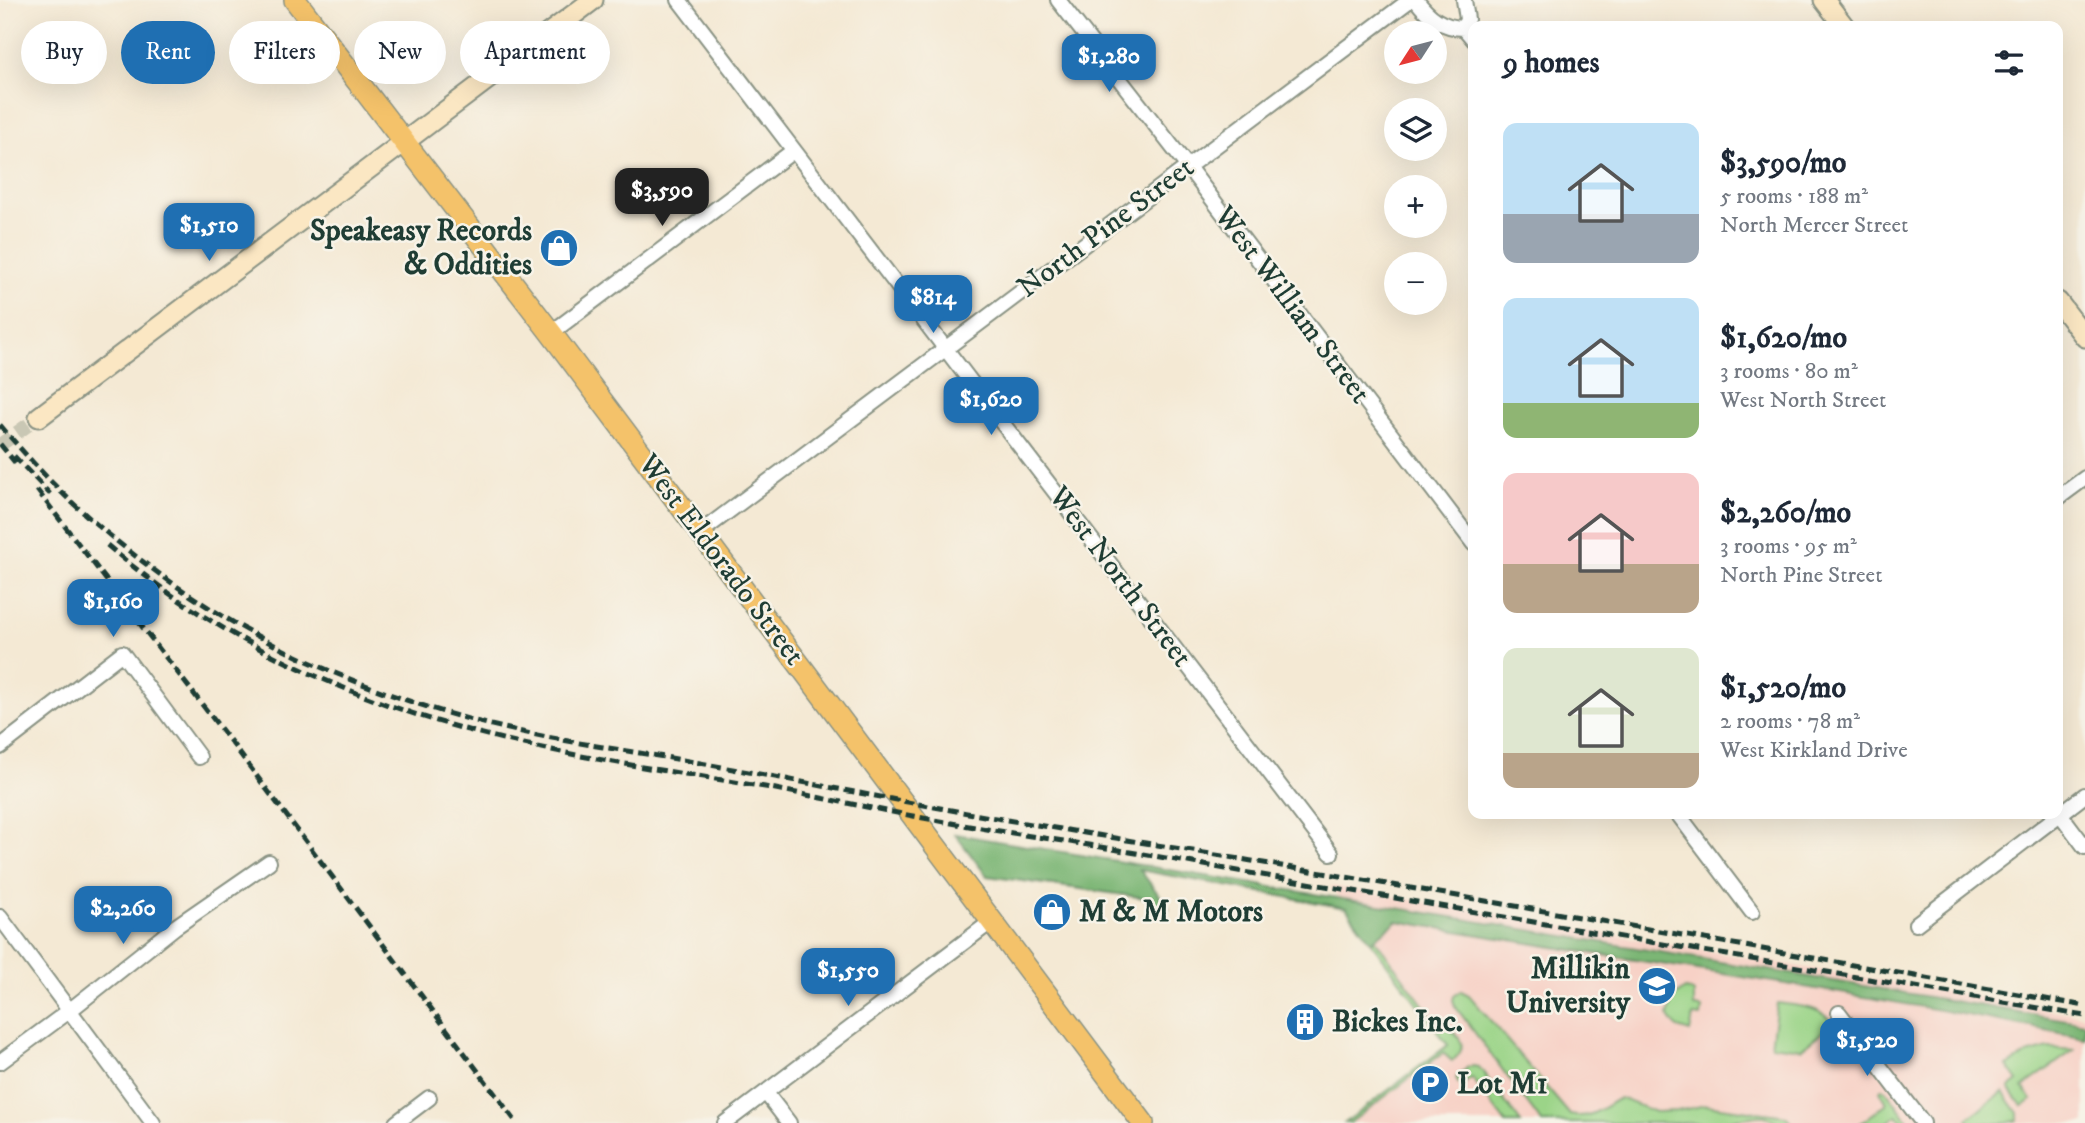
<!DOCTYPE html>
<html lang="en">
<head>
<meta charset="utf-8">
<style>
	:root { --surface:#fff; --page:#f6f6f7; --text:#1f2937; --muted:#747a83; --accent:#1f6fb2 }
	body { margin:0; font-family:"IM FELL DW Pica",serif; background:var(--page); color:var(--text); height:100vh; display:flex; flex-direction:column; font-size:26px; white-space:nowrap }
	* { box-sizing:border-box; margin:0 }
	p { font-size:23px; color:var(--muted) }
	.icon { flex:none; width:38px; height:38px; fill:none; stroke:currentColor; stroke-width:2; stroke-linecap:round; stroke-linejoin:round }
	.map { position:relative; flex:1; overflow:hidden }
	.sheet { position:absolute; left:1468px; top:21px; width:595px; height:798px; display:flex; flex-direction:column; background:var(--surface); border-radius:14px; box-shadow:0 7px 28px #0002 }
	.sheet>* { flex:none }
	.guide { position:absolute; left:21px; top:21px; width:665px; height:63px; display:flex; gap:14px }
	.needle { width:46px; rotate:234deg }
	.tools { position:absolute; left:1384px; top:21px; display:grid; gap:14px }
	.tools a { display:grid; place-items:center; width:63px; height:63px; border-radius:50%; background:var(--surface); box-shadow:0 7px 28px #0002; font-size:35px }
	.price { position:absolute; translate:-50% -60px; padding:0 16px; border-radius:14px; background:var(--accent); color:#fff; font-size:23px; line-height:46px; filter:drop-shadow(0 2px 4px #0008) }
	.price::after { content:''; position:absolute; left:50%; top:42px; width:21px; height:16px; margin-left:-10px; background:inherit; clip-path:polygon(0 0,100% 0,50% 100%) }
	.price.current { background:#222; color:#fff }
	ul { padding:0; list-style:none }
	li { display:flex; align-items:center; gap:21px; height:175px; padding:0 35px }
	li span { display:grid; place-items:center; flex:none; width:196px; height:140px; border-radius:14px; color:#555 }
	li>.icon { margin-inline-start:auto }
	span .icon { width:84px; height:84px; fill:#fffc; stroke-width:1 }
	li b { font-size:30px }
	h2 { display:flex; justify-content:space-between; align-items:center; height:84px; padding:0 35px; font-size:30px }
	.pill { padding:0 24px; border-radius:32px; background:var(--surface); box-shadow:0 7px 28px #0002; font-size:24px; line-height:63px }
	.pill.current { background:var(--accent); color:#fff }
	.map>svg:first-child { display:block }
	.built { fill:#f7d1c6 }
	.green { fill:#9bd488; stroke:#5d885e; stroke-width:2 }
	.forest { fill:#7cb674; stroke:#4e7a54; stroke-width:2 }
	.lines { fill:none; stroke-linecap:round; stroke-linejoin:round }
	.street-tunnel { stroke:#c9c7b4; stroke-width:14; stroke-dasharray:14 7; stroke-linecap:butt }
	.street-casing { stroke:#8a9384; stroke-width:18 }
	.secondary-casing { stroke:#8a9384; stroke-width:23 }
	.primary-casing { stroke:#8a9384; stroke-width:24 }
	.street { stroke:#fff; stroke-width:14 }
	.secondary { stroke:#fbe7c3; stroke-width:19 }
	.primary { stroke:#f4c26a; stroke-width:21 }
	.rail { stroke:#1f3d34; stroke-width:5; stroke-dasharray:10 5; stroke-linecap:butt }
	.labels { text-anchor:middle; dominant-baseline:central; stroke-width:5; stroke-linejoin:round; paint-order:stroke }
	.street-label { font-size:30px; fill:#1f3d34; stroke:#f7f3e8 }
	.poi-label { font-size:30px; font-weight:bold; fill:#1f3d34; stroke:#f7f3e8; text-anchor:start }
</style>
</head>
<body>
<div class="map">
<svg width="2085" height="1123" viewBox="0 0 2085 1123">
	<rect width="100%" height="100%" fill="#f7f3e8"/>
	<filter id="ink" filterUnits="userSpaceOnUse"><feTurbulence type="fractalNoise" baseFrequency=".0143" numOctaves="2"/><feDisplacementMap in="SourceGraphic" scale="14" xChannelSelector="R" yChannelSelector="G"/><feConvolveMatrix kernelMatrix="1 2 1 2 8 2 1 2 1" color-interpolation-filters="sRGB"/></filter>
	<filter id="wash" filterUnits="userSpaceOnUse"><feTurbulence type="fractalNoise" baseFrequency=".00686" numOctaves="4" result="noise"/><feDisplacementMap in="SourceGraphic" scale="28" xChannelSelector="R" yChannelSelector="G"/><feGaussianBlur stdDeviation="1.57" result="paint"/><feColorMatrix in="noise" values="0 0 0 0 0 0 0 0 0 0 0 0 0 0 0 0 0 1.4 0 .05"/><feComposite in="paint" operator="in"/></filter>
	<g filter="url(#wash)">
		<rect width="100%" height="100%" fill="#f4e9d4"/>
		<path class="built" d="M1330,886L2085,1016V1123H1345L1448,1045Z"/>
		<path class="green" d="M1375,939L1438,1025C1457,1030 1472,1046 1452,1061L1443,1053L1350,1123H1345L1448,1045L1371,942Z
			M1685,989L1690,990L1694,993V1007L1702,1008L1701,1017L1693,1016L1690,1032L1677,1028L1668,1015L1673,998Z
			M1461,991L1469,995L1570,1115C1591,1120 1603,1107 1620,1098L1655,1112L1677,1111L1706,1105L1786,1116L1792,1123H1779L1765,1116H1757L1710,1123H1542L1455,1006L1453,1000L1454,996Z
			M1777,1003C1814,1008 1822,1006 1845,1037V1040H1841L1830,1026L1801,1049L1771,1045Z
			M2049,1048L2074,1050L2023,1087L2032,1100L2022,1106L2009,1088L2018,1081L2007,1066L2027,1054Z
			M1472,1066L1479,1067L1521,1123H1506L1472,1078L1463,1084L1458,1083L1456,1078L1468,1067Z
			M1882,1088L1885,1089L1910,1123H1903L1897,1115L1887,1123H1861L1887,1103L1880,1091Z
			M2003,1092L2018,1113V1120L2007,1123H1970L1967,1119Z"/>
		<path class="forest" d="M955,834L2085,1023V1038C1857,991 1626,961 1397,921L1371,942L1346,908L1140,870L1169,908L1159,916L1146,898L987,876Z"/>
	</g>
	<g filter="url(#ink)">
		<g class="lines">
			<path class="street-tunnel" d="M0,445L39,417"/>
			<g class="street-casing">
				<path id="street" d="M679,0L1331,853
					M1058,0L1188,167L1474,544
					M1416,0C1429,17 1442,28 1464,28
					M1464,0L1467,19L1464,28
					M1464,28L1474,40
					M551,333L793,151
					M2058,498L2085,478
					M701,532L1410,0
					M0,747L122,653L199,757
					M2058,811L2085,847
					M1678,814L1752,912
					M0,917L153,1123
					M1916,924L2085,795
					M1839,1013L1923,1123
					M0,1062L69,1011L175,927L269,862
					M766,1093L789,1123
					M396,1123L429,1098
					M725,1123L992,921"/>
			</g>
			<g class="secondary-casing">
				<path id="secondary" d="M1824,0L1844,26
					M2058,302L2085,337
					M39,417L593,0"/>
			</g>
			<g class="primary-casing">
				<path id="primary" d="M295,0L551,333L1143,1123"/>
			</g>
			<use href="#street" class="street"/>
			<use href="#secondary" class="secondary"/>
			<use href="#primary" class="primary"/>
			<path class="rail" d="M0,425C24,453 49,481 76,506C152,575 240,634 335,673C376,690 418,705 461,717C542,740 628,750 711,765C820,785 928,807 1037,825C1387,883 1736,944 2085,1006
				M0,444L17,465
				M14,456L50,494
				M37,490L241,755L517,1123
				M107,545C234,654 389,717 552,750C622,765 694,775 765,787C829,799 893,813 957,824C1015,834 1073,842 1130,852C1174,859 1218,868 1262,875C1536,923 1811,969 2085,1016"/>
		</g>
	</g>
	<defs>
		<g id="shop-disc" transform="scale(2.0125)"><circle r="9.5" fill="#1f6fb2" stroke="#f7f3e8"/><path d="M-5-2.5h2.3a2.7 3.5 0 0 1 5.4 0H5L5.5 6h-11ZM-1.5-2.5h3a1.5 2.3 0 0 0-3 0Z" fill="#fff"/></g>
		<g id="university-disc" transform="scale(2.0125)"><circle r="9.5" fill="#1f6fb2" stroke="#f7f3e8"/><path d="M0-5L7-2L0 1L-7-2ZM-4 1L0 2.5L4 1V4Q0 6-4 4Z" fill="#fff"/></g>
		<g id="building-disc" transform="scale(2.0125)"><circle r="9.5" fill="#1f6fb2" stroke="#f7f3e8"/><path d="M-4-6H4V6H1V3H-1V6H-4ZM-2.5-4.3h1.7v1.8h-1.7ZM.8-4.3h1.7v1.8H.8ZM-2.5-1h1.7V.8h-1.7ZM.8-1h1.7V.8H.8Z" fill="#fff"/></g>
		<g id="parking-disc" transform="scale(2.0125)"><circle r="9.5" fill="#1f6fb2" stroke="#f7f3e8"/><path d="M-3.5-5.5H1a3.5 3.5 0 0 1 0 7H-1V5.5H-3.5ZM-1-3.4V-.6H.8a1.4 1.4 0 0 0 0-2.8Z" fill="#fff"/></g>
	</defs>
	<g fill-rule="evenodd">
		<use href="#shop-disc" x="559" y="248"/>
		<use href="#shop-disc" x="1052" y="912"/>
		<use href="#university-disc" x="1657" y="986"/>
		<use href="#building-disc" x="1305" y="1022"/>
		<use href="#parking-disc" x="1430" y="1084"/>
	</g>
	<g class="labels">
		<g class="street-label">
			<text transform="translate(1106 228) rotate(-37)">North Pine Street</text>
			<text transform="translate(1292 305) rotate(53)">West William Street</text>
			<text transform="translate(721 560) rotate(53)">West Eldorado Street</text>
			<text transform="translate(1120 577) rotate(53)">West North Street</text>
		</g>
		<g class="poi-label">
			<text x="532" y="231" text-anchor="end">Speakeasy Records<tspan x="532" dy="34">&amp; Oddities</tspan></text>
			<text x="1079" y="912">M &amp; M Motors</text>
			<text x="1630" y="969" text-anchor="end">Millikin<tspan x="1630" dy="34">University</tspan></text>
			<text x="1332" y="1022">Bickes Inc.</text>
			<text x="1457" y="1084">Lot M1</text>
		</g>
	</g>
</svg>
<div class="tools">
<a><svg class="needle" viewBox="-14 -14 28 28"><path d="M0-13l5 13h-10z" fill="#e53935"/><path d="M0 13l5-13h-10z" fill="#747a83"/></svg></a>
<a><svg class="icon" aria-label="layers" viewBox="0 0 24 24"><path d="M12 4l9 5-9 5-9-5zM3 14l9 5 9-5"/></svg></a>
<a>+</a>
<a>−</a>
</div>
<b class="price" style="left:1109px;top:94px">$1,280</b>
<b class="price current" style="left:662px;top:228px">$3,590</b>
<b class="price" style="left:209px;top:263px">$1,510</b>
<b class="price" style="left:933px;top:335px">$814</b>
<b class="price" style="left:991px;top:437px">$1,620</b>
<b class="price" style="left:113px;top:639px">$1,160</b>
<b class="price" style="left:123px;top:946px">$2,260</b>
<b class="price" style="left:848px;top:1008px">$1,550</b>
<b class="price" style="left:1867px;top:1078px">$1,520</b>
<div class="guide">
<a class="pill">Buy</a>
<a class="pill current">Rent</a>
<a class="pill">Filters</a>
<a class="pill">New</a>
<a class="pill">Apartment</a>
</div>
<section class="sheet">
<h2>9 homes<svg class="icon" aria-label="filters" viewBox="0 0 24 24"><path d="M4 7h16M4 17h16"/><circle cx="9" cy="7" r="2"/><circle cx="15" cy="17" r="2"/></svg></h2>
<ul>
<li><span style="background:linear-gradient(#bfe0f5 65%,#9aa5b1 0)"><svg class="icon" aria-label="home" viewBox="0 0 24 24"><path d="M3 11l9-7 9 7M6 9v11h12V9"/></svg></span><div><b>$3,590/mo</b><p>5 rooms · 188 m²</p><p>North Mercer Street</p></div></li>
<li><span style="background:linear-gradient(#bfe0f5 75%,#8fb573 0)"><svg class="icon" aria-label="home" viewBox="0 0 24 24"><path d="M3 11l9-7 9 7M6 9v11h12V9"/></svg></span><div><b>$1,620/mo</b><p>3 rooms · 80 m²</p><p>West North Street</p></div></li>
<li><span style="background:linear-gradient(#f6c9c9 65%,#b9a48a 0)"><svg class="icon" aria-label="home" viewBox="0 0 24 24"><path d="M3 11l9-7 9 7M6 9v11h12V9"/></svg></span><div><b>$2,260/mo</b><p>3 rooms · 95 m²</p><p>North Pine Street</p></div></li>
<li><span style="background:linear-gradient(#dfe7d0 75%,#b9a48a 0)"><svg class="icon" aria-label="home" viewBox="0 0 24 24"><path d="M3 11l9-7 9 7M6 9v11h12V9"/></svg></span><div><b>$1,520/mo</b><p>2 rooms · 78 m²</p><p>West Kirkland Drive</p></div></li>
</ul>
</section>
</div>
</body>
</html>
